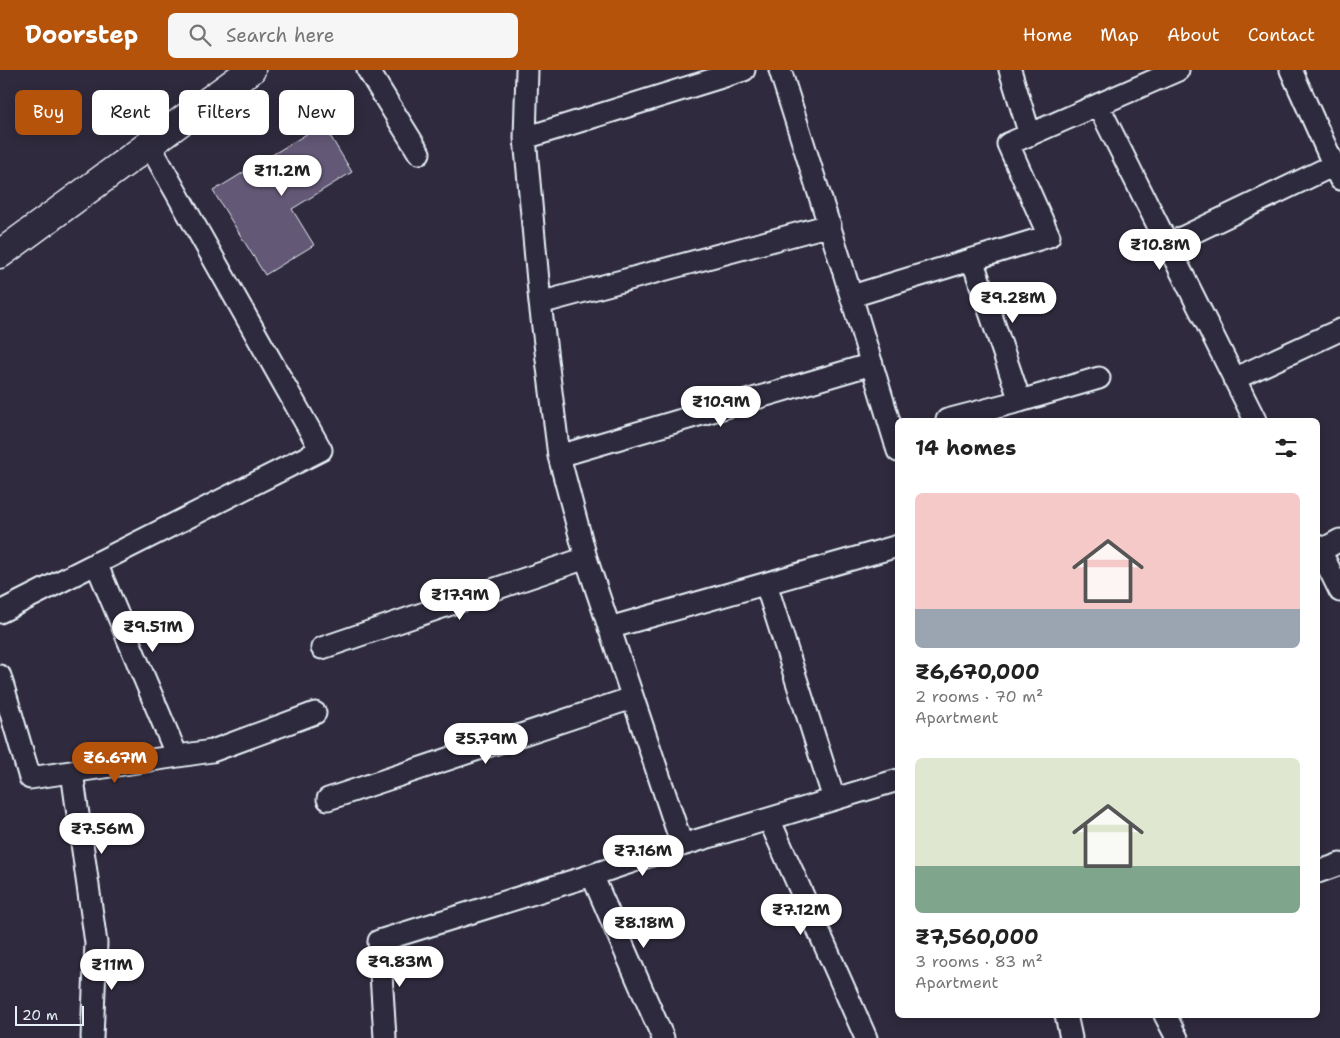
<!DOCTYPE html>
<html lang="en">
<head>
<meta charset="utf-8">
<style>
	:root { --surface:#fff; --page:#f6f6f6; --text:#222; --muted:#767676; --accent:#b45309 }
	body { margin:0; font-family:"Shantell Sans",sans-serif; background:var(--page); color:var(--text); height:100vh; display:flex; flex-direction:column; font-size:19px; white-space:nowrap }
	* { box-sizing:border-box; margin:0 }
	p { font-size:16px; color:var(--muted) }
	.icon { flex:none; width:28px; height:28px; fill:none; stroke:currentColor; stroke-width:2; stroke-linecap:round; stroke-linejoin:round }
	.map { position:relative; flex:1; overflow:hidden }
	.panel { position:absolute; left:895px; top:348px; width:425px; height:600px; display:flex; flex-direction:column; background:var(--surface); border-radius:8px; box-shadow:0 2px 12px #0003 }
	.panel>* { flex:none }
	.hud { position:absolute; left:15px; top:20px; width:475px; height:45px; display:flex; gap:10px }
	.scale { position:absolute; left:15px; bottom:12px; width:69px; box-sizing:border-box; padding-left:5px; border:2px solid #e8f1f8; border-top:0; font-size:14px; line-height:18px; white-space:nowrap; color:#e8f1f8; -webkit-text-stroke:4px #2f2a3d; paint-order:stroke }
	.price { position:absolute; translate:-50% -42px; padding:0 11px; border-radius:18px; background:#fff; color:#222; font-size:16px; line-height:32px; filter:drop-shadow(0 1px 2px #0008) }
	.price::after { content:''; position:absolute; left:50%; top:30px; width:15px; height:11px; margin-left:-8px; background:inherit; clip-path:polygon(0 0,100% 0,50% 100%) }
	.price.active { background:var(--accent); color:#fff }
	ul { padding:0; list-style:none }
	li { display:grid; align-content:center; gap:10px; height:265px; padding:0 20px }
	li span { display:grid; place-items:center; height:155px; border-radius:8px; color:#555 }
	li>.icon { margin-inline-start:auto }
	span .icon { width:90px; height:90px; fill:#fffc; stroke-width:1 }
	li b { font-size:21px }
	h2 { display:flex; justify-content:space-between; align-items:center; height:60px; padding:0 20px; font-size:21px }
	.chip { padding:0 18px; border-radius:8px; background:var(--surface); box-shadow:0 2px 12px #0003; font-size:18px; line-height:45px }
	.chip.active { background:var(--accent); color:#fff }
	header { display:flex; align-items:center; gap:30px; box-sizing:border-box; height:70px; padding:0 25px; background:var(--accent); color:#fff }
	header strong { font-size:24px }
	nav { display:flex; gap:28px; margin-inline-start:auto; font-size:18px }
	.search { width:350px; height:45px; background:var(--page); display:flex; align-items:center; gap:12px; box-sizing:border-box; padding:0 18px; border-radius:8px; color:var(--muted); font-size:19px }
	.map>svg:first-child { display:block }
	.building { fill:#635976; stroke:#e8f1f8 }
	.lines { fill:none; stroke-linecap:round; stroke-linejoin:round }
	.minor-casing { stroke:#e8f1f8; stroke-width:25 }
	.tertiary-casing { stroke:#e8f1f8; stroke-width:31 }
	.minor { stroke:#2f2a3d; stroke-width:21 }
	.tertiary { stroke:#2f2a3d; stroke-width:28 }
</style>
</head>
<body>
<header>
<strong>Doorstep</strong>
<div class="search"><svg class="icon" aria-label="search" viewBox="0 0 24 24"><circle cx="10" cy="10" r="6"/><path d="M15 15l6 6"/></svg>Search here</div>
<nav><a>Home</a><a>Map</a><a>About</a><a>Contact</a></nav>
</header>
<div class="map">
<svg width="1340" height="968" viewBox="0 0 1340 968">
	<rect width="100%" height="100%" fill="#2f2a3d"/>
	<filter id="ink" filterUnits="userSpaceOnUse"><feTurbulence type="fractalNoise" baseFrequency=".02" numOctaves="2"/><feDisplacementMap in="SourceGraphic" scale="10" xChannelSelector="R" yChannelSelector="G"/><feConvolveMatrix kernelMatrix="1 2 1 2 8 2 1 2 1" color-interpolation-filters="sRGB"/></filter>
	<g filter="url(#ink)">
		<path class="building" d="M323,54L352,102L292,139L314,175L265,205L213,121Z"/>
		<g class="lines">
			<g class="minor-casing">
				<path id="minor" d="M368,0L419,83
					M527,0L525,68L540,233L559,386L586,488L682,775
					M780,0L842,196L898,381
					M1010,0L1030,65
					M1291,0L1340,109
					M1098,35L1255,350
					M525,68L744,0
					M1167,175L1334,95
					M972,189L1020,331
					M852,226L1049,166L1008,74L1178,0
					M540,233L830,155
					M1234,309L1340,260
					M947,350L1020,331L1099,308
					M559,386L872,294
					M1318,476L1340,521
					M1320,481L1340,470
					M96,493L177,686
					M766,514L834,729
					M0,542L321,380L149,74
					M609,558L898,476
					M322,578L586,488
					M0,606L30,708L212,681L315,643
					M72,702L96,873L92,968
					M328,729L632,628
					M769,749L866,968
					M1318,802L1340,794
					M592,805L663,968
					M1066,945L1071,968
					M1165,945L1177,968
					M385,968L379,871L592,805L682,775L898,710"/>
			</g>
			<g class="tertiary-casing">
				<path id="tertiary" d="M0,184L251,0"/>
			</g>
			<use href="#minor" class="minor"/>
			<use href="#tertiary" class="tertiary"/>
		</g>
	</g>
</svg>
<div class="scale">20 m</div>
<b class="price" style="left:282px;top:127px">₹11.2M</b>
<b class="price" style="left:1160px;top:201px">₹10.8M</b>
<b class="price" style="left:1013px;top:254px">₹9.28M</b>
<b class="price" style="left:721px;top:358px">₹10.9M</b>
<b class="price" style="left:460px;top:551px">₹17.9M</b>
<b class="price" style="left:153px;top:583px">₹9.51M</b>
<b class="price" style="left:486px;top:695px">₹5.79M</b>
<b class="price active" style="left:115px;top:714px">₹6.67M</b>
<b class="price" style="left:102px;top:785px">₹7.56M</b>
<b class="price" style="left:643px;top:807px">₹7.16M</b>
<b class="price" style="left:801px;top:866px">₹7.12M</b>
<b class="price" style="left:644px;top:879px">₹8.18M</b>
<b class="price" style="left:400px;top:918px">₹9.83M</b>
<b class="price" style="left:112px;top:921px">₹11M</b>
<div class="hud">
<a class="chip active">Buy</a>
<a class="chip">Rent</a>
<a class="chip">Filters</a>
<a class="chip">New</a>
</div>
<section class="panel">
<h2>14 homes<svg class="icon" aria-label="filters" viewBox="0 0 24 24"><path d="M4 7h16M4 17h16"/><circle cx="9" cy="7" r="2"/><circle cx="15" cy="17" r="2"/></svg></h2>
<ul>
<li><span style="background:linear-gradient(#f6c9c9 75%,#9aa5b1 0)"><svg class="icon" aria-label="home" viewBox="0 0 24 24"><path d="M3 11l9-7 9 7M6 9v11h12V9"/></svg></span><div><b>₹6,670,000</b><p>2 rooms · 70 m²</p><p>Apartment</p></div></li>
<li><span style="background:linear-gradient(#dfe7d0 70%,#7fa58c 0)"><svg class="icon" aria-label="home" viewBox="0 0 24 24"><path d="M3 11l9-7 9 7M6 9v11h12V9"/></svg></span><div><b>₹7,560,000</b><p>3 rooms · 83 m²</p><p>Apartment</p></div></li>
</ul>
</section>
</div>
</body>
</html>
